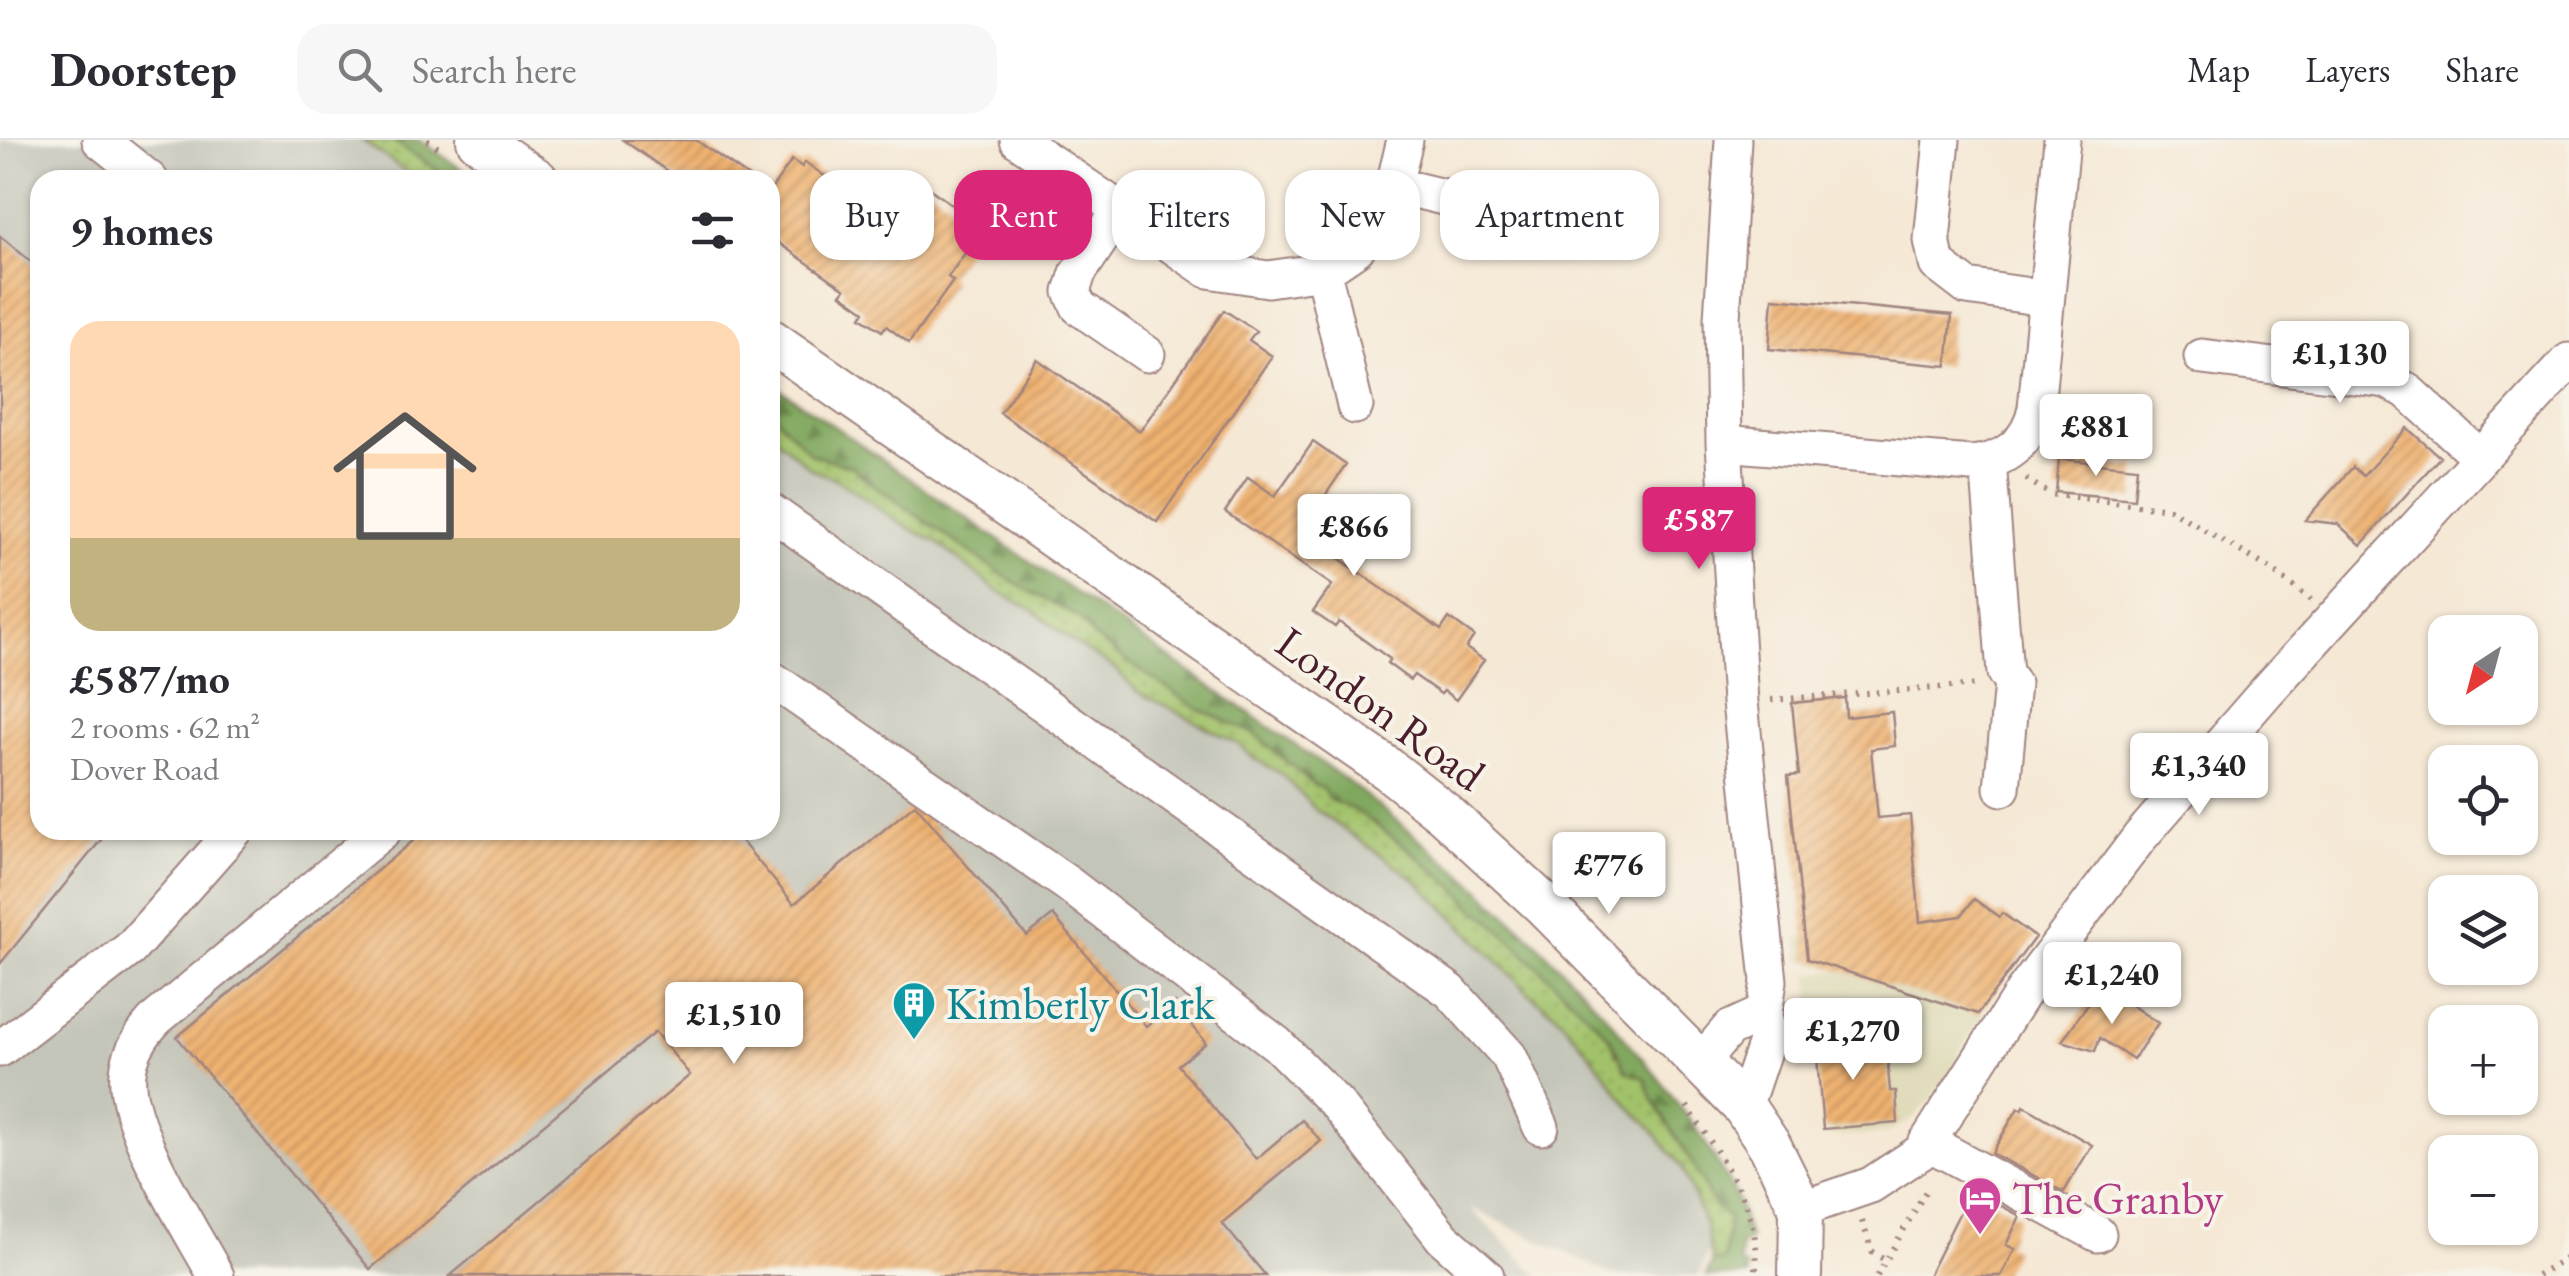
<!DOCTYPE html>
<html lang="en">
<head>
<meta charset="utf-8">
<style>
	:root { --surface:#fff; --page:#f7f7f7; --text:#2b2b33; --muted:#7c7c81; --line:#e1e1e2; --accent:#db2777 }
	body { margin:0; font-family:"EB Garamond",serif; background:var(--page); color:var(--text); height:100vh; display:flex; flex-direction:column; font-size:38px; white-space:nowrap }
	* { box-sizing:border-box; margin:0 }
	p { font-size:32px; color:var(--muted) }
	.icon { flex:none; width:55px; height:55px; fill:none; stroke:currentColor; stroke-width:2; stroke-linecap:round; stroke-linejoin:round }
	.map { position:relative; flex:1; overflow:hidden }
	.details { position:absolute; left:30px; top:30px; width:750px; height:670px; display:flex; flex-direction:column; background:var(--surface); border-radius:30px; box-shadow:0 2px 8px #0004 }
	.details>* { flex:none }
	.hud { position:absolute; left:810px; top:30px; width:950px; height:90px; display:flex; gap:20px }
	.needle { width:65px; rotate:216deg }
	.buttons { position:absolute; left:2428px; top:475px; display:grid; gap:20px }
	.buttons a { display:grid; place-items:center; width:110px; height:110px; border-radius:20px; background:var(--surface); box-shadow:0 2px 8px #0004; font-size:50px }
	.price { position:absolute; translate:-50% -85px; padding:0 22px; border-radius:10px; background:#fff; color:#222; font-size:32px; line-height:65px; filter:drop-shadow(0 2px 5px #0008) }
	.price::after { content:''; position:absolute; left:50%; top:60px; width:30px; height:22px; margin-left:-15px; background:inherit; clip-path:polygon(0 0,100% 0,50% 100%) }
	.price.on { background:var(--accent); color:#fff }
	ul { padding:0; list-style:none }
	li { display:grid; align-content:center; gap:20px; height:530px; padding:0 40px }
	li+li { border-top:2px solid var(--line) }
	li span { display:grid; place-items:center; height:310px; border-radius:30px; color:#555 }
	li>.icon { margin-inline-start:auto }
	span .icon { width:180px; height:180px; fill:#fffc; stroke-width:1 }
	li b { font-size:42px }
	h2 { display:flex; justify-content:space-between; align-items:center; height:120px; padding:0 40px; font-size:42px }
	.tag { padding:0 35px; border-radius:30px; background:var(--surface); box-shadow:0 2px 8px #0004; font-size:35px; line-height:90px }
	.tag.on { background:var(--accent); color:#fff }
	header { display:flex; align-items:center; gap:60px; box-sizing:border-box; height:140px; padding:0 50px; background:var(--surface); border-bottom:2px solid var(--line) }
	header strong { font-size:48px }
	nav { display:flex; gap:55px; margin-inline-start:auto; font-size:35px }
	.search { width:700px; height:90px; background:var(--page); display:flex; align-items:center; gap:25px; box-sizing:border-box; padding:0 35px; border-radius:30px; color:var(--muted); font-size:38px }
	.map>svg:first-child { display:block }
	.built { fill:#e0dcbb }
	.industrial { fill:#c4c5b9 }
	.grass { fill:url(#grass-dots); stroke:#76704a; stroke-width:2.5 }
	.forest { fill:url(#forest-firs); stroke:#666444; stroke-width:2.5 }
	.building { fill:url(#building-hatch) }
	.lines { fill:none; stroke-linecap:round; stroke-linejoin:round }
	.minor-casing { stroke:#a08480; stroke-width:39 }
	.major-casing { stroke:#a08480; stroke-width:46 }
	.path { stroke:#a08480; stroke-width:6; stroke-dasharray:2.5 8; stroke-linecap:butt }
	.minor { stroke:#fff; stroke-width:35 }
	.major { stroke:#fff; stroke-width:42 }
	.labels { text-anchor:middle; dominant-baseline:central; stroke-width:8; stroke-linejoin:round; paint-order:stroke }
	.street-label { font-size:45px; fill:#4a1f2b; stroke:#f7f3e8 }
	.culture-label { font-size:45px; fill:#0d838f; stroke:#f7f3e8; text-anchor:start }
	.hotel-label { font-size:45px; fill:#b23c85; stroke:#f7f3e8; text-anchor:start }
</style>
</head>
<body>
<header>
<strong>Doorstep</strong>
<div class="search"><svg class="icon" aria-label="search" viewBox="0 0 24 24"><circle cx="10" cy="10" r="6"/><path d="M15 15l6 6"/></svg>Search here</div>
<nav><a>Map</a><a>Layers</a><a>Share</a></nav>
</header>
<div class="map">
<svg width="2569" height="1136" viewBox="0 0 2569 1136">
	<defs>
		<pattern id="grass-dots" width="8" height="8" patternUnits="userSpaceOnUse" patternTransform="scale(2.5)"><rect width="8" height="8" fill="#a2c26a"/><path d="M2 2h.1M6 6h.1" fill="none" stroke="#8da65c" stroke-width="1.8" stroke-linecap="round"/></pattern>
		<pattern id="forest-firs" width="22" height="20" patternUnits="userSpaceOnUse" patternTransform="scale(2.5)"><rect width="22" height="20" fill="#81a85e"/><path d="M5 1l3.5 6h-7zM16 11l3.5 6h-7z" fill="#6c884e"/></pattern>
		<pattern id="building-hatch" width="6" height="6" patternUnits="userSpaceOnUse" patternTransform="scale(2.5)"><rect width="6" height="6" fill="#efb271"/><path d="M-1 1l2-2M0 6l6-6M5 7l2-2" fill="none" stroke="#c4905d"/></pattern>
	</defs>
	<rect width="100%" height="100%" fill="#f7f3e8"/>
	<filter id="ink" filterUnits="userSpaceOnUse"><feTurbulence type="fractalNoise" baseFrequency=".01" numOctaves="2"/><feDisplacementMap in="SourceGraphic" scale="20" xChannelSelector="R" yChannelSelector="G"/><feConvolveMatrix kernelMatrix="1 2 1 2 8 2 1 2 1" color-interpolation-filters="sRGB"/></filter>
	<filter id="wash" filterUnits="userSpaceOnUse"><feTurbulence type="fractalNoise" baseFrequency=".0048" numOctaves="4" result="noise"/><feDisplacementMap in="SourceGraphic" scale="40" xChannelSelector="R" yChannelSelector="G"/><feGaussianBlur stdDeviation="2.25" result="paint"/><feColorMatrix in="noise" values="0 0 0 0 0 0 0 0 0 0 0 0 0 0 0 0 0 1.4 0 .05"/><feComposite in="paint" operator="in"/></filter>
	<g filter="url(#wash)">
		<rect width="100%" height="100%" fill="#f5e8d5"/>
		<path class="built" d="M1805,796L1915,822L1984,874L1999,881L1982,876L1957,915L1961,917L1951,934L1948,933L1930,960L1910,981L1886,992L1866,995H1836L1823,989L1809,834L1839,830L1800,820L1798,798Z"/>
		<path class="industrial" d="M0,0H362L417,40H40V690H770V293L811,329L840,341L904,386L935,401L996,450L1034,471L1071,501L1115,529L1137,551L1238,604L1253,618L1281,634L1316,670L1415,739L1534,858L1555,873L1682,1028L1706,1087L1709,1110L1699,1136H1614L1469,1067L1539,1136H0Z"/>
		<path class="grass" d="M362,0H392L448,37L478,40H417Z
			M770,271L812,315L852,326L868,341L1016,444L1079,477L1094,497L1136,527L1200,569L1255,594L1314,645L1323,649L1330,660L1357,671L1411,711L1459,751L1475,769L1485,775L1575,859L1610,896L1616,914L1645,938L1652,958L1694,1026L1715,1067L1729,1078L1724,1119L1712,1122L1706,1087L1682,1028L1647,983L1630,968L1594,919L1555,873L1534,858L1415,739L1316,670L1281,634L1253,618L1238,604L1137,551L1115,529L1071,501L1034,471L996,450L935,401L904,386L840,341L811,329L770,293Z"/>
		<path class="forest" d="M392,0H420L477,40L448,37Z
			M770,242L1346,640L1463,734L1531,797L1604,873L1657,936L1699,992L1735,1053L1750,1099L1741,1105L1740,1124L1747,1127L1748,1136H1706L1712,1122L1724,1119L1729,1078L1715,1067L1694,1026L1652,958L1645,938L1626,931L1609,896L1485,775L1475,769L1459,751L1411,711L1357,671L1330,660L1323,649L1314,645L1255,594L1199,569L1135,527L1094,497L1078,477L1016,444L868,341L852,326L812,315L770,271Z"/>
		<g id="blocks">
			<path class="building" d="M623,0H696L753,40H680Z
				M792,20L802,27L805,22L843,49L840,53L850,60L846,66L894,100L930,49L981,85L970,100L973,102L948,137L953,141L909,203L886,186L882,191L861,177L865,171L841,154L845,149L770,97V51Z
				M0,96L40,129V690H109L0,824Z
				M1773,158L1952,175L1947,226L1769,209Z
				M1224,170L1256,191L1249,200L1272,216L1157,382L1000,273L1037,219L1140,291Z
				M2407,288L2440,317L2361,405L2338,384L2305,380L2353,327L2363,336Z
				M1313,302L1346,325L1309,379L1336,398L1327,410L1441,490L1449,478L1474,496L1466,508L1484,520L1456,560L1444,551L1441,554L1414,535L1410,540L1387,523L1390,519L1339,482L1335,487L1313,472L1332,445L1225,372L1248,337L1275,356Z
				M2059,319L2137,327L2134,359L2056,352Z
				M1845,558L1846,577L1892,572L1895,606L1871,609L1878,678L1910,675L1920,782L1961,776L1974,759L1999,777L2002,773L2035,797L1978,874L1807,819L1788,636L1799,635L1792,563Z
				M915,664L1027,796L1053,775L1146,886L1175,863L1206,903L1178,925L1256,1019L1302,980L1321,1001L1222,1083L1266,1136H450L690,935L655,892L370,1129L177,897L426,690H732L794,764Z
				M2113,853L2158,883L2133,920L2100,898L2095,911L2062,901L2092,858L2105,866Z
				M1859,890L1860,904L1867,903L1868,920L1887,918L1890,951H1896L1898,983L1823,989L1815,893Z
				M2024,966L2092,1005L2064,1052L1992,1013L2018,968L2022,970Z
				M1971,1050L2020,1076L2006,1105L2015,1109L2001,1136H1928Z"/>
		</g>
	</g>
	<g filter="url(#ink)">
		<use href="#blocks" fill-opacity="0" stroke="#a08480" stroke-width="2.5"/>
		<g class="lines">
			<g class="minor-casing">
				<path id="minor" d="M100,0L150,40
					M1018,0L1208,130L1268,139L1323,131L1357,108L1394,45L1405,0
					M1733,0L1722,179L1724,303L1740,562L1769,841L1764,873L1768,896L1744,967
					M1942,0L1932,100L1937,124L1967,147L2044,158
					M1394,45L1505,72
					M1120,70L1078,133L1072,152L1079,167L1147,214
					M1323,131L1355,266
					M2202,217L2386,240L2406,250L2479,316
					M1724,303L1971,324C2004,322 2030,302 2036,268L2062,0
					M1988,321L2005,533L2012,543L2002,648
					M770,371L1450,851L1509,916L1541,987
					M770,538L1068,744L1277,904L1337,964L1443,1098L1486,1136
					M0,909L130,809L235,690
					M1701,922L1729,889L1764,873
					M1927,1002L2098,1094
					M1801,1069L1871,1045L1921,1012L2023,852L2140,697L2266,552L2569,221
					M216,1136C190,1088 122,984 128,932C130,912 143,892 157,878L384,690"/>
			</g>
			<g class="major-casing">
				<path id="major" d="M478,0L537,40
					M770,200L1388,629L1445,674L1543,764L1744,967L1770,1006L1801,1069L1800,1136"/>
			</g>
			<path class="path" d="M427,0L443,11
				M2026,339L2050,354L2169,369L2269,428L2311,460
				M1771,560L1978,545
				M1687,966C1720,1018 1765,1071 1755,1136
				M1862,1081L1872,1111L1886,1121
				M1877,1136L1926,1051
				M2537,1136L2569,1117"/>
			<use href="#minor" class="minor"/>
			<use href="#major" class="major"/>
		</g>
	</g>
	<defs>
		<g id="building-pin" transform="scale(2.25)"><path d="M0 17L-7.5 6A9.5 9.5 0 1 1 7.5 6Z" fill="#0f9aa8" stroke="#f7f3e8"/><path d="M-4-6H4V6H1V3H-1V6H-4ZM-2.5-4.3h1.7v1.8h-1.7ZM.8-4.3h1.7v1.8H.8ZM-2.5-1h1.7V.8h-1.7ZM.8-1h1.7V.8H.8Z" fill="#fff"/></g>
		<g id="hotel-pin" transform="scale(2.25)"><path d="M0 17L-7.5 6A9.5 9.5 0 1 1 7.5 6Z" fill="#d1479c" stroke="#f7f3e8"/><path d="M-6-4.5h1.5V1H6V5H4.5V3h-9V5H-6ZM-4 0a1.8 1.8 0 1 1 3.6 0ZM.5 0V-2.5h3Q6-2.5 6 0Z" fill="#fff"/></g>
	</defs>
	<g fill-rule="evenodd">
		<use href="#building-pin" x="914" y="863"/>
		<use href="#hotel-pin" x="1980" y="1058"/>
	</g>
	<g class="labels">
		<g class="street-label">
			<text transform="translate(1381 568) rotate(36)">London Road</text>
		</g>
		<g class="culture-label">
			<text x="946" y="863">Kimberly Clark</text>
		</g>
		<g class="hotel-label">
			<text x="2012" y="1058">The Granby</text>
		</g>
	</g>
</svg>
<div class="buttons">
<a><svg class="needle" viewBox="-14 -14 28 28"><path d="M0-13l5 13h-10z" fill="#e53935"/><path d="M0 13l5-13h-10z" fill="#7c7c81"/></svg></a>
<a><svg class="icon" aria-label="locate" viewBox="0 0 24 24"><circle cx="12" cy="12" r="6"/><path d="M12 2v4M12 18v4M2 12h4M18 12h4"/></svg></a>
<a><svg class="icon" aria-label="layers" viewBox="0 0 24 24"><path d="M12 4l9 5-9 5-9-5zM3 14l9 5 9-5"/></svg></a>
<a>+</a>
<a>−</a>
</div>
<b class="price" style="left:2340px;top:266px">£1,130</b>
<b class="price" style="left:2096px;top:339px">£881</b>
<b class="price on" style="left:1699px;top:432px">£587</b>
<b class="price" style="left:1354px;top:439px">£866</b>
<b class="price" style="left:2199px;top:678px">£1,340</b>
<b class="price" style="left:1609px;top:777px">£776</b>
<b class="price" style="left:2112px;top:887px">£1,240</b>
<b class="price" style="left:734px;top:927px">£1,510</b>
<b class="price" style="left:1853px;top:943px">£1,270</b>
<div class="hud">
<a class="tag">Buy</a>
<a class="tag on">Rent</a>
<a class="tag">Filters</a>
<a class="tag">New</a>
<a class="tag">Apartment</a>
</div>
<section class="details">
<h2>9 homes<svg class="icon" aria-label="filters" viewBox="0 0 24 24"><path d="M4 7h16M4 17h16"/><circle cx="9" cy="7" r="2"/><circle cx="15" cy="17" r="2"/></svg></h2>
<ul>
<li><span style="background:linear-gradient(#ffd9b3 70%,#c2b280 0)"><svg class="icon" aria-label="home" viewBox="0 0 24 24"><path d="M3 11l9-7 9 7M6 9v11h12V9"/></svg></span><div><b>£587/mo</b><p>2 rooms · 62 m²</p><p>Dover Road</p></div></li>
</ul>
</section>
</div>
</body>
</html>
